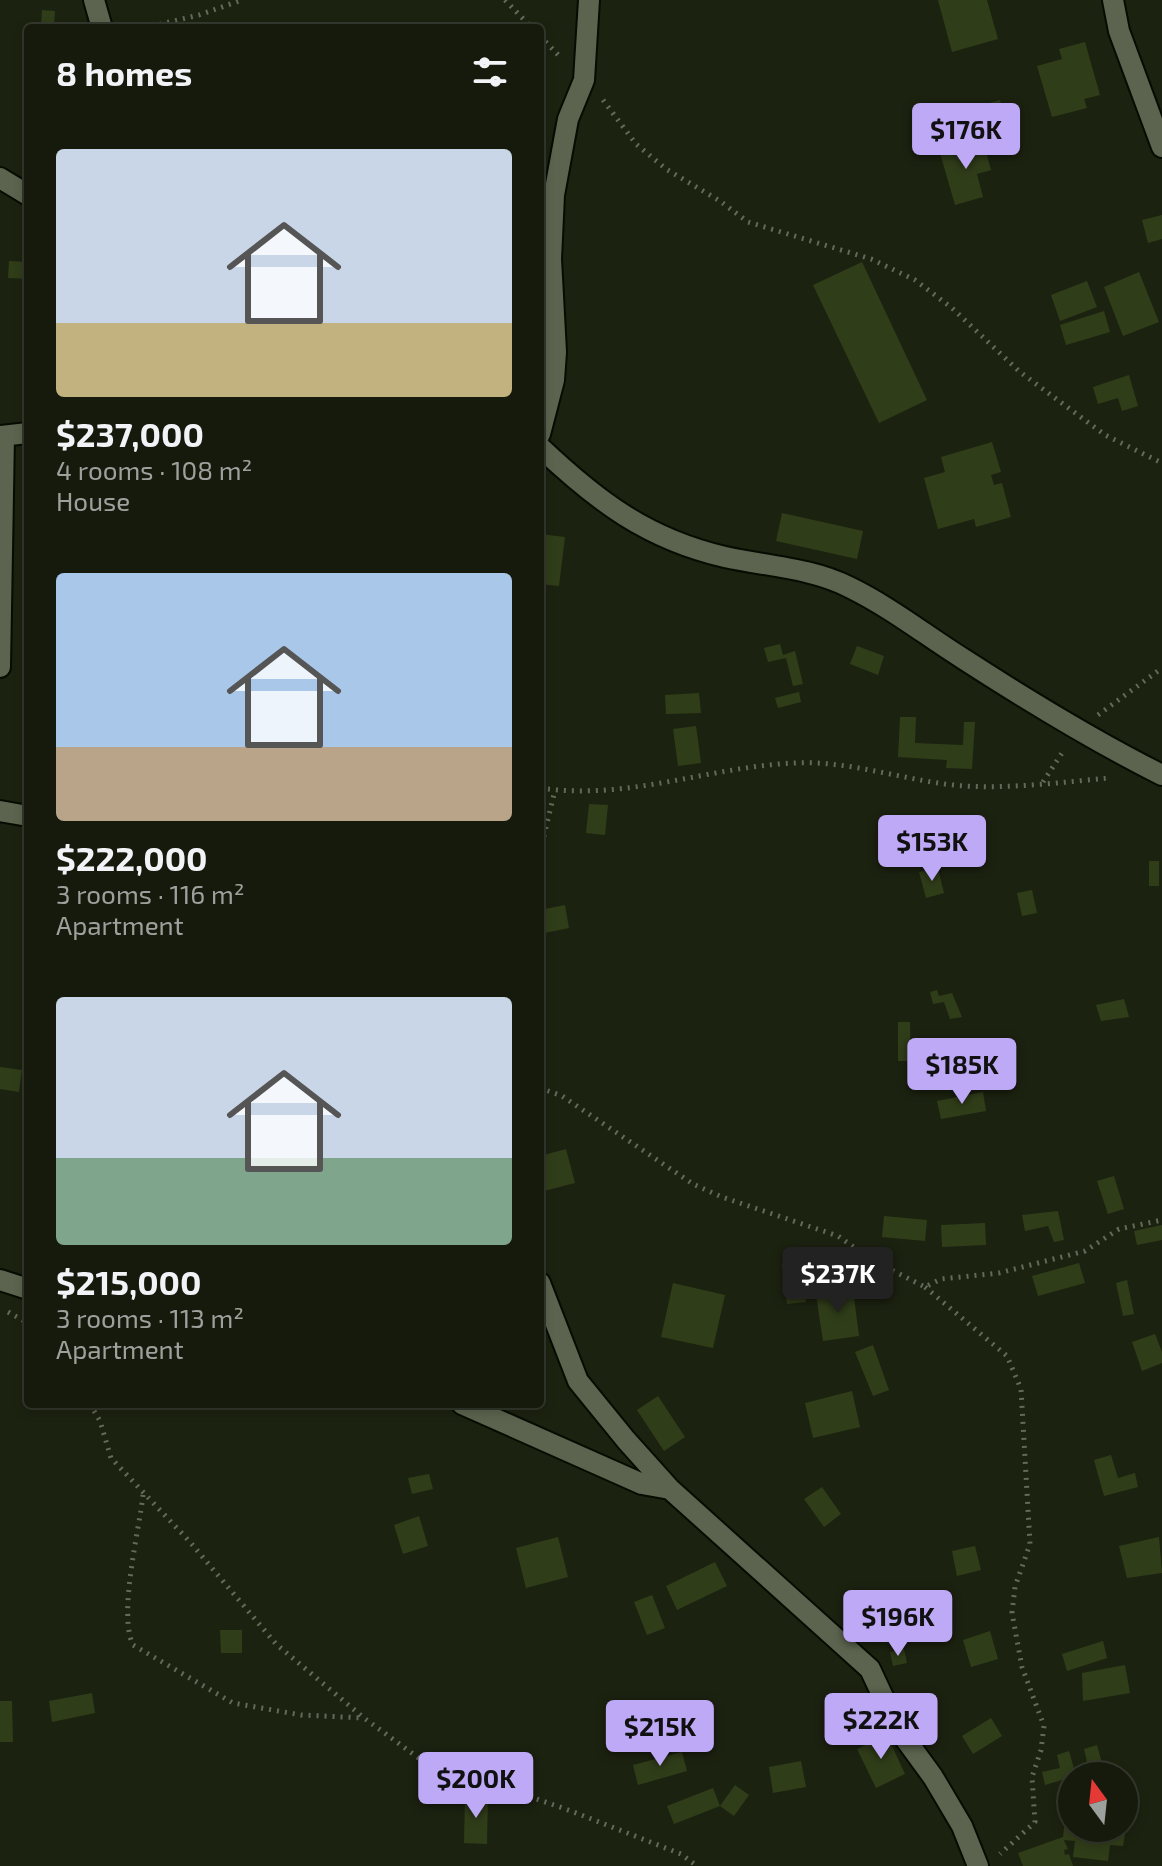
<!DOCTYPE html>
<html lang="en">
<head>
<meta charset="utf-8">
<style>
	:root { --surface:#151a0c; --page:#22271a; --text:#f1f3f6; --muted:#9da19d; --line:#34382d; --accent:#bda9f5 }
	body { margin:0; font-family:"Exo 2",sans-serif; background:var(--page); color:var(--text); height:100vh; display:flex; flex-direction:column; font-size:30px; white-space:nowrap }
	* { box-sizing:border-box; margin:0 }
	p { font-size:26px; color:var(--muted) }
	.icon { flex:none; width:44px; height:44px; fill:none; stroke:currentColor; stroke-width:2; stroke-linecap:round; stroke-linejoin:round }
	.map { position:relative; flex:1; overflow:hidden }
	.sheet { position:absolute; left:24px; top:24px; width:520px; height:1384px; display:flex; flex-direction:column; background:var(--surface); border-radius:8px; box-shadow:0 4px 12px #0003,0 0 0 2px var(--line) }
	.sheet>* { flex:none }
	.needle { width:52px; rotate:345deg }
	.tools { position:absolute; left:1058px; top:1762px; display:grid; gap:16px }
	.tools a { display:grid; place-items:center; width:80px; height:80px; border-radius:50%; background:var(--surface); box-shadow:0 4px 12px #0003,0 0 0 2px var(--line); font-size:40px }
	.price { position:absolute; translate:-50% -68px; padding:0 18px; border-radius:8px; background:var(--accent); color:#111; font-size:26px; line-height:52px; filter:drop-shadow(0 2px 4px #0008) }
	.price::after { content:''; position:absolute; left:50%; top:48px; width:24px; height:18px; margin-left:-12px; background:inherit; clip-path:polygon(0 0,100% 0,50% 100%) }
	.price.on { background:#222; color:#fff }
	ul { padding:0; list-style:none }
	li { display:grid; align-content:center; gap:16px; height:424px; padding:0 32px }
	li span { display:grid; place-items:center; height:248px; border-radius:8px; color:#555 }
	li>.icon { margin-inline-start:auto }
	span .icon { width:144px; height:144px; fill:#fffc; stroke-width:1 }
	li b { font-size:34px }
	h2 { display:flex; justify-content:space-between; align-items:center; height:96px; padding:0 32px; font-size:34px }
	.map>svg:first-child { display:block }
	.building { fill:#303d19 }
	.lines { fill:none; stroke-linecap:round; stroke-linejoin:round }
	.street-casing { stroke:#060c00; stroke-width:24 }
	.path { stroke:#646a5a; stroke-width:5; stroke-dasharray:2 6; stroke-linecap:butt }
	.street { stroke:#5c644f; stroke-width:20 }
</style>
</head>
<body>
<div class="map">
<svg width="1162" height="1866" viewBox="0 0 1162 1866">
	<rect width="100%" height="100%" fill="#1c2210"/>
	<path class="building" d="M938,0H987L998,39L952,52Z
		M42,10L55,11L54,25L41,24Z
		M1085,42L1100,95L1084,99L1087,108L1052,117L1037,66L1062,59L1059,49Z
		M1000,100L1006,123L969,134L962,111Z
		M983,141L991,170L977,174L983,197L955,205L940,153Z
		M1162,215V239L1148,243L1142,220Z
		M9,261L28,262V279L8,278Z
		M862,262L927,400L879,423L813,285Z
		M1139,272L1159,322L1123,336L1104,287Z
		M1087,281L1097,307L1060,321L1051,295Z
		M1104,311L1110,332L1066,345L1060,325Z
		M1129,375L1138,406L1122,411L1118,398L1098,404L1093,387Z
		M992,442L1001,472L991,475L994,485L1002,483L1011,517L976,527L974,519L938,529L924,478L945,472L941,457Z
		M782,513L863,531L857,559L776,541Z
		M540,534L565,537L559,586L540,584Z
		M780,644L783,655L795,651L803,684L793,686L786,658L768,662L764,648Z
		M857,646L884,656L878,675L850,664Z
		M799,692L801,702L778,708L775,698Z
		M699,693L701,713L666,714L665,695Z
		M900,717H916L915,743L963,745L964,722H975L972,769L946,768L947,760L898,757Z
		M696,726L701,763L678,766L673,729Z
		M589,804L608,805L605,835L586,833Z
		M1149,861H1159V886H1149Z
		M938,868L944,893L926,898L919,872Z
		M1032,890L1037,913L1022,916L1017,893Z
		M565,905L569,928L540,934V910Z
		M937,990L939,996L952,993L962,1017L950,1019L944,1002L933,1004L930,992Z
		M1124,999L1129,1017L1101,1021L1096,1005Z
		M898,1022H910L911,1061H898Z
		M972,1039L974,1059L947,1061L946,1040Z
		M0,1067L22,1070L19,1092L0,1089Z
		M983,1092L986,1111L941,1119L937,1101Z
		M566,1149L575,1183L544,1191L540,1156Z
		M1114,1176L1124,1209L1108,1214L1097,1181Z
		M1058,1211L1064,1240L1054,1242L1048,1226L1025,1231L1022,1215Z
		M884,1216L927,1220L925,1241L882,1237Z
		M985,1223L986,1245L942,1247L941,1225Z
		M1162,1225V1240L1137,1245L1134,1231Z
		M801,1262L806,1302L787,1304L782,1264Z
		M1079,1263L1085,1283L1038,1296L1032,1276Z
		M1127,1280L1134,1314L1123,1316L1116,1283Z
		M673,1283L725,1295L713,1348L661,1337Z
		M853,1289L859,1336L823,1341L816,1295Z
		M1155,1334L1162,1352V1363L1142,1371L1132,1342Z
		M873,1345L889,1390L873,1396L855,1352Z
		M852,1391L860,1427L813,1438L805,1403Z
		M658,1396L685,1437L664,1451L637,1410Z
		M1111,1455L1118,1478L1135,1473L1138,1487L1104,1496L1094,1460Z
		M429,1474L433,1489L412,1494L408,1478Z
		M822,1487L841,1514L824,1527L804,1499Z
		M419,1516L428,1546L403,1554L394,1525Z
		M558,1537L568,1577L526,1588L516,1548Z
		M1159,1537L1162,1573L1127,1578L1119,1546Z
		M975,1546L981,1570L957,1576L952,1551Z
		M715,1562L727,1586L677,1610L666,1586Z
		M652,1595L665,1628L647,1635L634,1602Z
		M220,1630H242V1653H221Z
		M990,1631L998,1659L971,1667L963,1640Z
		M1103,1641L1107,1658L1067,1671L1062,1654Z
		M904,1649L907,1663L893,1666L890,1652Z
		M1125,1665L1130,1693L1083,1701L1082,1673Z
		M92,1693L95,1713L52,1722L49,1701Z
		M0,1701H12L13,1742H0Z
		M858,1704L861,1721L841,1725L837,1708Z
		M991,1718L1002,1736L973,1754L962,1736Z
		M887,1735L905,1774L876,1788L857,1749Z
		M1097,1745L1102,1763L1088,1766L1084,1749Z
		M1069,1751L1076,1776L1045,1785L1042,1772L1060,1768L1057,1755Z
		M682,1752L687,1771L638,1785L633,1765Z
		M801,1761L806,1787L773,1793L769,1767Z
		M735,1785L749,1795L734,1816L720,1806Z
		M713,1788L720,1806L674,1824L667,1806Z
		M465,1796L488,1797L487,1844L464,1843Z
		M1067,1802H1072V1828H1126L1123,1846L1110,1845L1108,1861L1073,1857L1075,1841L1064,1840L1068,1849L1064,1850L1065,1855L1069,1854L1073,1866H1023L1018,1853L1063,1837Z"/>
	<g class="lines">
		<g class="street-casing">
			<path id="street" d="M94,0L102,28
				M1113,0L1119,31L1162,147
				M0,178L28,195
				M540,434L554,380L556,352L551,259L554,195L568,119L584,80L589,0
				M0,436L28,433
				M540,447C597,501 647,539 725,557C766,566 812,568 849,587C890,607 924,634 962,658C1027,700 1094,741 1162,775
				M0,667L4,436
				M0,811L28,816
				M0,1280L28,1289
				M540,1283L578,1381L626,1440L670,1489L870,1669L898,1729L933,1777L962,1826L978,1866
				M462,1404L642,1484L670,1489"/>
		</g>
		<path class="path" d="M505,0L532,28
			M144,28L199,15L242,0
			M540,36L562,59
			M603,100L636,144L666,169L720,201L748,222L871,259L915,280L952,308L1020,372L1105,435L1162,463
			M1098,715L1162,668
			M1043,782L1064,750
			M540,788C627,801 708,767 794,763C851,760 908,782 964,786C1010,789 1064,782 1110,778
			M540,852L555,790
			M540,1088L562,1096L693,1184L722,1197L838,1236L872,1260L925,1287L941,1279L999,1273L1085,1251L1119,1229L1162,1220
			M925,1287L1007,1356L1021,1389L1030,1544L1015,1587L1012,1613L1022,1667L1044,1726L1041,1750L1032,1777L1035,1822L1000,1854
			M8,1312L28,1323
			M90,1404L100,1421L111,1458L190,1542L276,1644L364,1718L424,1762L455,1778L508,1789L571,1811L681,1854L697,1866
			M143,1495C139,1532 118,1613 133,1645L233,1703L301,1715L364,1718"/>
		<use href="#street" class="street"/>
	</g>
</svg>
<div class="tools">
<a><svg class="needle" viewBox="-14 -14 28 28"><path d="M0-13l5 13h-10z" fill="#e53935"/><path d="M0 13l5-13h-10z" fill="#9da19d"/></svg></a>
</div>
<b class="price" style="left:966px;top:171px">$176K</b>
<b class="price" style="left:932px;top:883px">$153K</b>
<b class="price" style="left:962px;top:1106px">$185K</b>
<b class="price on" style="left:838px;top:1315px">$237K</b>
<b class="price" style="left:898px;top:1658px">$196K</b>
<b class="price" style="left:881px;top:1761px">$222K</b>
<b class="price" style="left:660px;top:1768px">$215K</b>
<b class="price" style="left:476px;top:1820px">$200K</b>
<section class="sheet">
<h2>8 homes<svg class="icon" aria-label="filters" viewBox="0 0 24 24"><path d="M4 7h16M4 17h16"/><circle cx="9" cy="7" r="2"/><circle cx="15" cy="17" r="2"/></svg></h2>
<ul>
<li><span style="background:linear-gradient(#c9d6e8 70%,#c2b280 0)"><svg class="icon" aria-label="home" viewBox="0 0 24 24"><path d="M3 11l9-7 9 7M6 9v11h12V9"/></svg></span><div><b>$237,000</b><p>4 rooms · 108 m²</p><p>House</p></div></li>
<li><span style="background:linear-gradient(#a9c7e8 70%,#b9a48a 0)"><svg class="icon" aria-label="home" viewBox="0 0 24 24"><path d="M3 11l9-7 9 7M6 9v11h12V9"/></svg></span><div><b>$222,000</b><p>3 rooms · 116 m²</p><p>Apartment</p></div></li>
<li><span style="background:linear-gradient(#c9d6e8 65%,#7fa58c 0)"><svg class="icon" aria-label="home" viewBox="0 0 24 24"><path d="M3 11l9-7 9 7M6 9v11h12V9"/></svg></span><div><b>$215,000</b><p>3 rooms · 113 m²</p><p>Apartment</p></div></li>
</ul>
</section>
</div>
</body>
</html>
